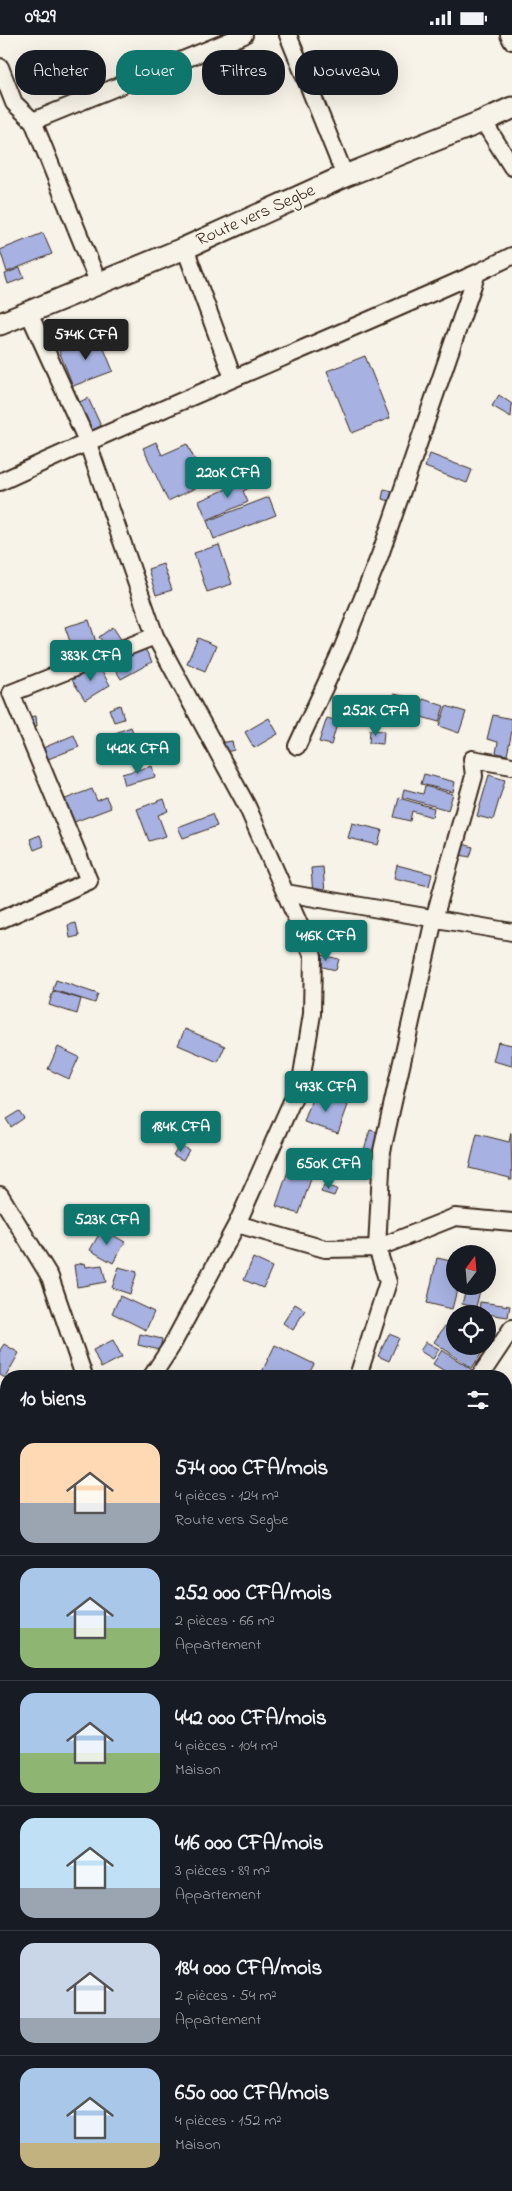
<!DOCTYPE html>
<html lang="fr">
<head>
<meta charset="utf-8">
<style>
	:root { --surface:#171b24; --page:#242831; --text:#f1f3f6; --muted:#9ea1a6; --line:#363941; --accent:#0f766e }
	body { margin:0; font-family:"Indie Flower",sans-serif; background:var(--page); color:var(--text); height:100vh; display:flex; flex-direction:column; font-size:19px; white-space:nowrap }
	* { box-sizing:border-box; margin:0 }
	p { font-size:16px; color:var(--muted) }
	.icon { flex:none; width:28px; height:28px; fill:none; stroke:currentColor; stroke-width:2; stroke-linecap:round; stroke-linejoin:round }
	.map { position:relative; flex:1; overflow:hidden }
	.details { position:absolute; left:0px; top:1335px; width:512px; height:821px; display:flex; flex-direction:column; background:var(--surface); border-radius:20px 20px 0 0; box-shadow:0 5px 20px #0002 }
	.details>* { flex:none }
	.banner { position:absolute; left:15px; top:15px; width:482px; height:45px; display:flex; gap:10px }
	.needle { width:32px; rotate:16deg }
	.tools { position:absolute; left:446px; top:1210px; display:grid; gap:10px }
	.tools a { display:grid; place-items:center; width:50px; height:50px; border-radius:50%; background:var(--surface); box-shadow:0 5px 20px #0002; font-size:25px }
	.price { position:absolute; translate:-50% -42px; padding:0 11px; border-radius:5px; background:var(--accent); color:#fff; font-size:16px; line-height:32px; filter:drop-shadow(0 1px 2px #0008) }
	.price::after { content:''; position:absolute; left:50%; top:30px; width:15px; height:11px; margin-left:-8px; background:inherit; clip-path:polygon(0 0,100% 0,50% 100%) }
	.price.selected { background:#222; color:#fff }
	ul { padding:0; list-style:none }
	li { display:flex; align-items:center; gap:15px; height:125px; padding:0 20px }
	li+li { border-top:1px solid var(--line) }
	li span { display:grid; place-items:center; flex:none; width:140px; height:100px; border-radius:15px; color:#555 }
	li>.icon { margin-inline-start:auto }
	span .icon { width:60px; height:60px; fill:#fffc; stroke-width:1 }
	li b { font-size:21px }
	h2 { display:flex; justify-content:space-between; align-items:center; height:60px; padding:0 20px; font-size:21px }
	.chip { padding:0 18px; border-radius:20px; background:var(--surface); box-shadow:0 5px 20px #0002; font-size:18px; line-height:45px }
	.chip.selected { background:var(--accent); color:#fff }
	.status { display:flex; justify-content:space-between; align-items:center; height:35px; padding:0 25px; background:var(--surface); direction:ltr }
	.status svg { height:14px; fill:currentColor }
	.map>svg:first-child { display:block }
	.building { fill:#a7b2e2; stroke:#3b2a1e }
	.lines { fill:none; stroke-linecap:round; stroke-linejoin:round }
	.minor-casing { stroke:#3b2a1e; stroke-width:20 }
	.major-casing { stroke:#3b2a1e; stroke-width:25 }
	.minor { stroke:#f7f3e8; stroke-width:16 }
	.major { stroke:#f7f3e8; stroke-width:21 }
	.labels { text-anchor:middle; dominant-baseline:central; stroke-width:4.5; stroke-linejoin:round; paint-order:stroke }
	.street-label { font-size:18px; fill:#3b2a1e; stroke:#f7f3e8 }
</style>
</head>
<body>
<div class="status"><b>09:29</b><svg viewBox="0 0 49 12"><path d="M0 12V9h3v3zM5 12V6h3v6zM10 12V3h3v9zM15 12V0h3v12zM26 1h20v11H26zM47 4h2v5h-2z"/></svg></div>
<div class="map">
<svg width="512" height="2156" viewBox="0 0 512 2156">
	<rect width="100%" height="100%" fill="#f7f3e8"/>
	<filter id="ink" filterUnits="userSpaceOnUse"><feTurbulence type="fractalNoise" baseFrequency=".02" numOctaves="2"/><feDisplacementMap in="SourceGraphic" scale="10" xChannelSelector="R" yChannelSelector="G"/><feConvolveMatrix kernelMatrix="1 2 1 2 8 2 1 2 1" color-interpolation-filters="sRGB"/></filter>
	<g filter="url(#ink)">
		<path class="building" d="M43,198L52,219L7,237L0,215Z
			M20,233L24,243L8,249L5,239Z
			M99,301L113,336L73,351L59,316Z
			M365,321L390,383L352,398L327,336Z
			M499,360L512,369L511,382L492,371Z
			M88,363L101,391L84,399L71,371Z
			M156,407L162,420L187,409L206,448L168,466L143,413Z
			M430,419L472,435L467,448L425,432Z
			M259,440L262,447L243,456L248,467L207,485L199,466Z
			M384,454L397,457L395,467L382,464Z
			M269,462L276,480L214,504L207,486Z
			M219,510L232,549L207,557L194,518Z
			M163,529L172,555L156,560L148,534Z
			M89,585L99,617L76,624L65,592Z
			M113,592L122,606L109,615L99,602Z
			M198,603L216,611L205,636L187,628Z
			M143,610L152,627L121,644L111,627Z
			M98,630L110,650L85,665L72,645Z
			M394,659L418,664L411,687L388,681Z
			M423,664L444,671L439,687L418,681Z
			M120,670L124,684L114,687L109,674Z
			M446,671L466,677L459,698L439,691Z
			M493,680L512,684V696L507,720L496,718L498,707L487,704Z
			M36,681L37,691L26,692L25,682Z
			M269,683L278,699L254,713L245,697Z
			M327,683L338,686L331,710L319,707Z
			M131,692L138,710L117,718L110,700Z
			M370,695L384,696L383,709L369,708Z
			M74,700L79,712L48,724L43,713Z
			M232,706L234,715L222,718L220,708Z
			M152,731L155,742L125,750L122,739Z
			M424,739L455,747L453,757L421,749Z
			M489,740L505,745L493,785L477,781Z
			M425,751L453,759L448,775L402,762L404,754L423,759Z
			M92,754L97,766L106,762L111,773L69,789L60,766Z
			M399,763L434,773L432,782L412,776L410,786L394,782Z
			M164,764L168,776L158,780L166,801L149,806L137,774Z
			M212,779L217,791L183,803L178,792Z
			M352,788L382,795L378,810L348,803Z
			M40,800L44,811L34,815L30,804Z
			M463,809L473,812L470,822L460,820Z
			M397,830L432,839L429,851L394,843Z
			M323,832L326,873L314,874L311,833Z
			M76,888L79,901L70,903L68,890Z
			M317,919L339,924L336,935L314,930Z
			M56,945L98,959L95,968L53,955Z
			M53,956L81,964L77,979L49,970Z
			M185,994L225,1011L218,1027L178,1010Z
			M498,1007L512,1010V1031L493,1026Z
			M58,1012L79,1022L69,1044L48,1034Z
			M314,1058L348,1070L338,1098L304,1087Z
			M19,1076L24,1083L11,1092L6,1084Z
			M175,1095L184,1100L179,1109L170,1103Z
			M370,1095L378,1097L371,1121L363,1118Z
			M511,1098L512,1145H509L510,1143L469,1133L477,1099L509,1107Z
			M179,1110L189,1115L183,1125L173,1120Z
			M290,1130L313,1138L299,1179L276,1171Z
			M324,1150L337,1154L334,1161L321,1157Z
			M102,1194L125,1207L113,1228L90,1215Z
			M253,1223L272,1232L263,1253L244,1245Z
			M437,1223L455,1227V1251H458L452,1274L427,1268Z
			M85,1228L86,1232L102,1230L106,1247L77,1252L74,1230Z
			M119,1232L137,1237L130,1259L112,1253Z
			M467,1251H481L476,1272L462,1269Z
			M120,1261L154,1277L146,1295L112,1278Z
			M480,1267L510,1271L508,1282L479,1278Z
			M295,1269L305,1275L293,1295L283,1288Z
			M445,1291L455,1297V1311H476L483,1316L472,1333L434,1307Z
			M140,1299L162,1304L160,1315L138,1310Z
			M389,1299L399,1303L389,1326L378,1321Z
			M113,1305L122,1322L101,1333L93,1315Z
			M426,1307L439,1314L433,1324L420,1316Z
			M4,1309L19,1318L5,1343L0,1340V1315Z
			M275,1310L314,1329L308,1341H260Z
			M442,1315L474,1336L470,1341H453L433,1329Z
			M507,1349L512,1350V1367L506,1365Z
			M0,1375L6,1381L0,1389Z
			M508,1476L512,1478V1490L506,1487Z
			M0,1516L6,1518V1533L0,1531Z
			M506,1545L512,1549V1580L509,1585L506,1583Z
			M6,1676V1694L0,1690Z
			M506,1690L512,1693L507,1703L506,1702Z
			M6,1697V1718L0,1714V1708Z
			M512,1976V1998L506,1999V1977Z
			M506,2006H512V2028H506Z
			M336,2150H353L350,2156H336L333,2155Z
			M368,2150H376L385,2156H365Z
			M459,2150L468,2154L467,2156H456Z
			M477,2150H487L495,2154L494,2156H474Z"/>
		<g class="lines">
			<g class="minor-casing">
				<path id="minor" d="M288,0L345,141
					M509,0L512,6
					M0,32L14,68L33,86L98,247
					M33,86L244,0
					M483,86L512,132
					M185,213L233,343
					M28,276L87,406L155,601L247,771L313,921L312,979L301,1046L237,1189
					M0,447C157,374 318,309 477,238
					M297,711L343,612L380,520L477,238L512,221
					M286,858L512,897
					M0,885L89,846L11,658L155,601
					M0,1160L50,1242L84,1341
					M152,1341L171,1312L237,1189L325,1214L377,1213L455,1182L512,1187
					M358,1341L388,1247L377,1213L382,1116L434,884L474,741L472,724L512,731
					M480,1341L512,1293
					M0,1475L6,1463
					M506,1647L512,1638
					M0,1653L6,1657
					M0,1815L6,1806
					M0,2003L6,2008
					M265,2156L267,2150"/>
			</g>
			<g class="major-casing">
				<path id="major" d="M0,289L185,213L345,141L483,86L512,73"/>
			</g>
			<use href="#minor" class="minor"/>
			<use href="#major" class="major"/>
		</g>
	</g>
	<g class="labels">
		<g class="street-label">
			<text transform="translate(256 181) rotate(-24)">Route vers Segbe</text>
		</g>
	</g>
</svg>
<div class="tools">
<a><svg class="needle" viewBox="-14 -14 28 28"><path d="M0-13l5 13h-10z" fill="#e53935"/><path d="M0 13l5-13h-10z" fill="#9ea1a6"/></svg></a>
<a><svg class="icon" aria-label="locate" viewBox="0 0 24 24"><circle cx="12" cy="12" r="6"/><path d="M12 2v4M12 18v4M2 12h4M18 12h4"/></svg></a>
</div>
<b class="price selected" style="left:86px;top:326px">574K CFA</b>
<b class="price" style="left:228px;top:464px">220K CFA</b>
<b class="price" style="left:91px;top:647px">383K CFA</b>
<b class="price" style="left:376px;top:702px">252K CFA</b>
<b class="price" style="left:138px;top:740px">442K CFA</b>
<b class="price" style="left:326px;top:927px">416K CFA</b>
<b class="price" style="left:326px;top:1078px">473K CFA</b>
<b class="price" style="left:181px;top:1118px">184K CFA</b>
<b class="price" style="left:329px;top:1155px">650K CFA</b>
<b class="price" style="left:107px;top:1211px">523K CFA</b>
<div class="banner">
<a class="chip">Acheter</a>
<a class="chip selected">Louer</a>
<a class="chip">Filtres</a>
<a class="chip">Nouveau</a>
</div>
<section class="details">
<h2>10 biens<svg class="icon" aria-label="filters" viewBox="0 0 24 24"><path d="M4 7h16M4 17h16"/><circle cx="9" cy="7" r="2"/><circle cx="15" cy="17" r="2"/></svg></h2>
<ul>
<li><span style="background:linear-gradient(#ffd9b3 60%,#9aa5b1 0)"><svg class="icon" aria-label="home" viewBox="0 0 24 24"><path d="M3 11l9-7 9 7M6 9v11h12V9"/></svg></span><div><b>574 000 CFA/mois</b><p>4 pièces · 124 m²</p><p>Route vers Segbe</p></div></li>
<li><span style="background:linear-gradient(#a9c7e8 60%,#8fb573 0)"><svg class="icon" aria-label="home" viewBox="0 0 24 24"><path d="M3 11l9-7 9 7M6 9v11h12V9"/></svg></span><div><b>252 000 CFA/mois</b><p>2 pièces · 66 m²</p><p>Appartement</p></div></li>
<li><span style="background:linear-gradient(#a9c7e8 60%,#8fb573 0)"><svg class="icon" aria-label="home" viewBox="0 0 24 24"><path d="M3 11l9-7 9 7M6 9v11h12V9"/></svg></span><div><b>442 000 CFA/mois</b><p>4 pièces · 104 m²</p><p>Maison</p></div></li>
<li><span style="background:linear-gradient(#bfe0f5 70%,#9aa5b1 0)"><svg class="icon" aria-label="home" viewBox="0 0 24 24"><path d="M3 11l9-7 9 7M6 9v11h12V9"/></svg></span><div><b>416 000 CFA/mois</b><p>3 pièces · 89 m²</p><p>Appartement</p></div></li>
<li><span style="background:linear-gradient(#c9d6e8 75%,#9aa5b1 0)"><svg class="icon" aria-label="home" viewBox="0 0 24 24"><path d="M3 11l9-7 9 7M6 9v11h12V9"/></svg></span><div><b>184 000 CFA/mois</b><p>2 pièces · 54 m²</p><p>Appartement</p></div></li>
<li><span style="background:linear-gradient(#a9c7e8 75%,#c2b280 0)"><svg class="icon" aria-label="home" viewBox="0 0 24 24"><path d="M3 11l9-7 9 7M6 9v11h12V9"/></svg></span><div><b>650 000 CFA/mois</b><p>4 pièces · 152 m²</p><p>Maison</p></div></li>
</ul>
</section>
</div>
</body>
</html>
